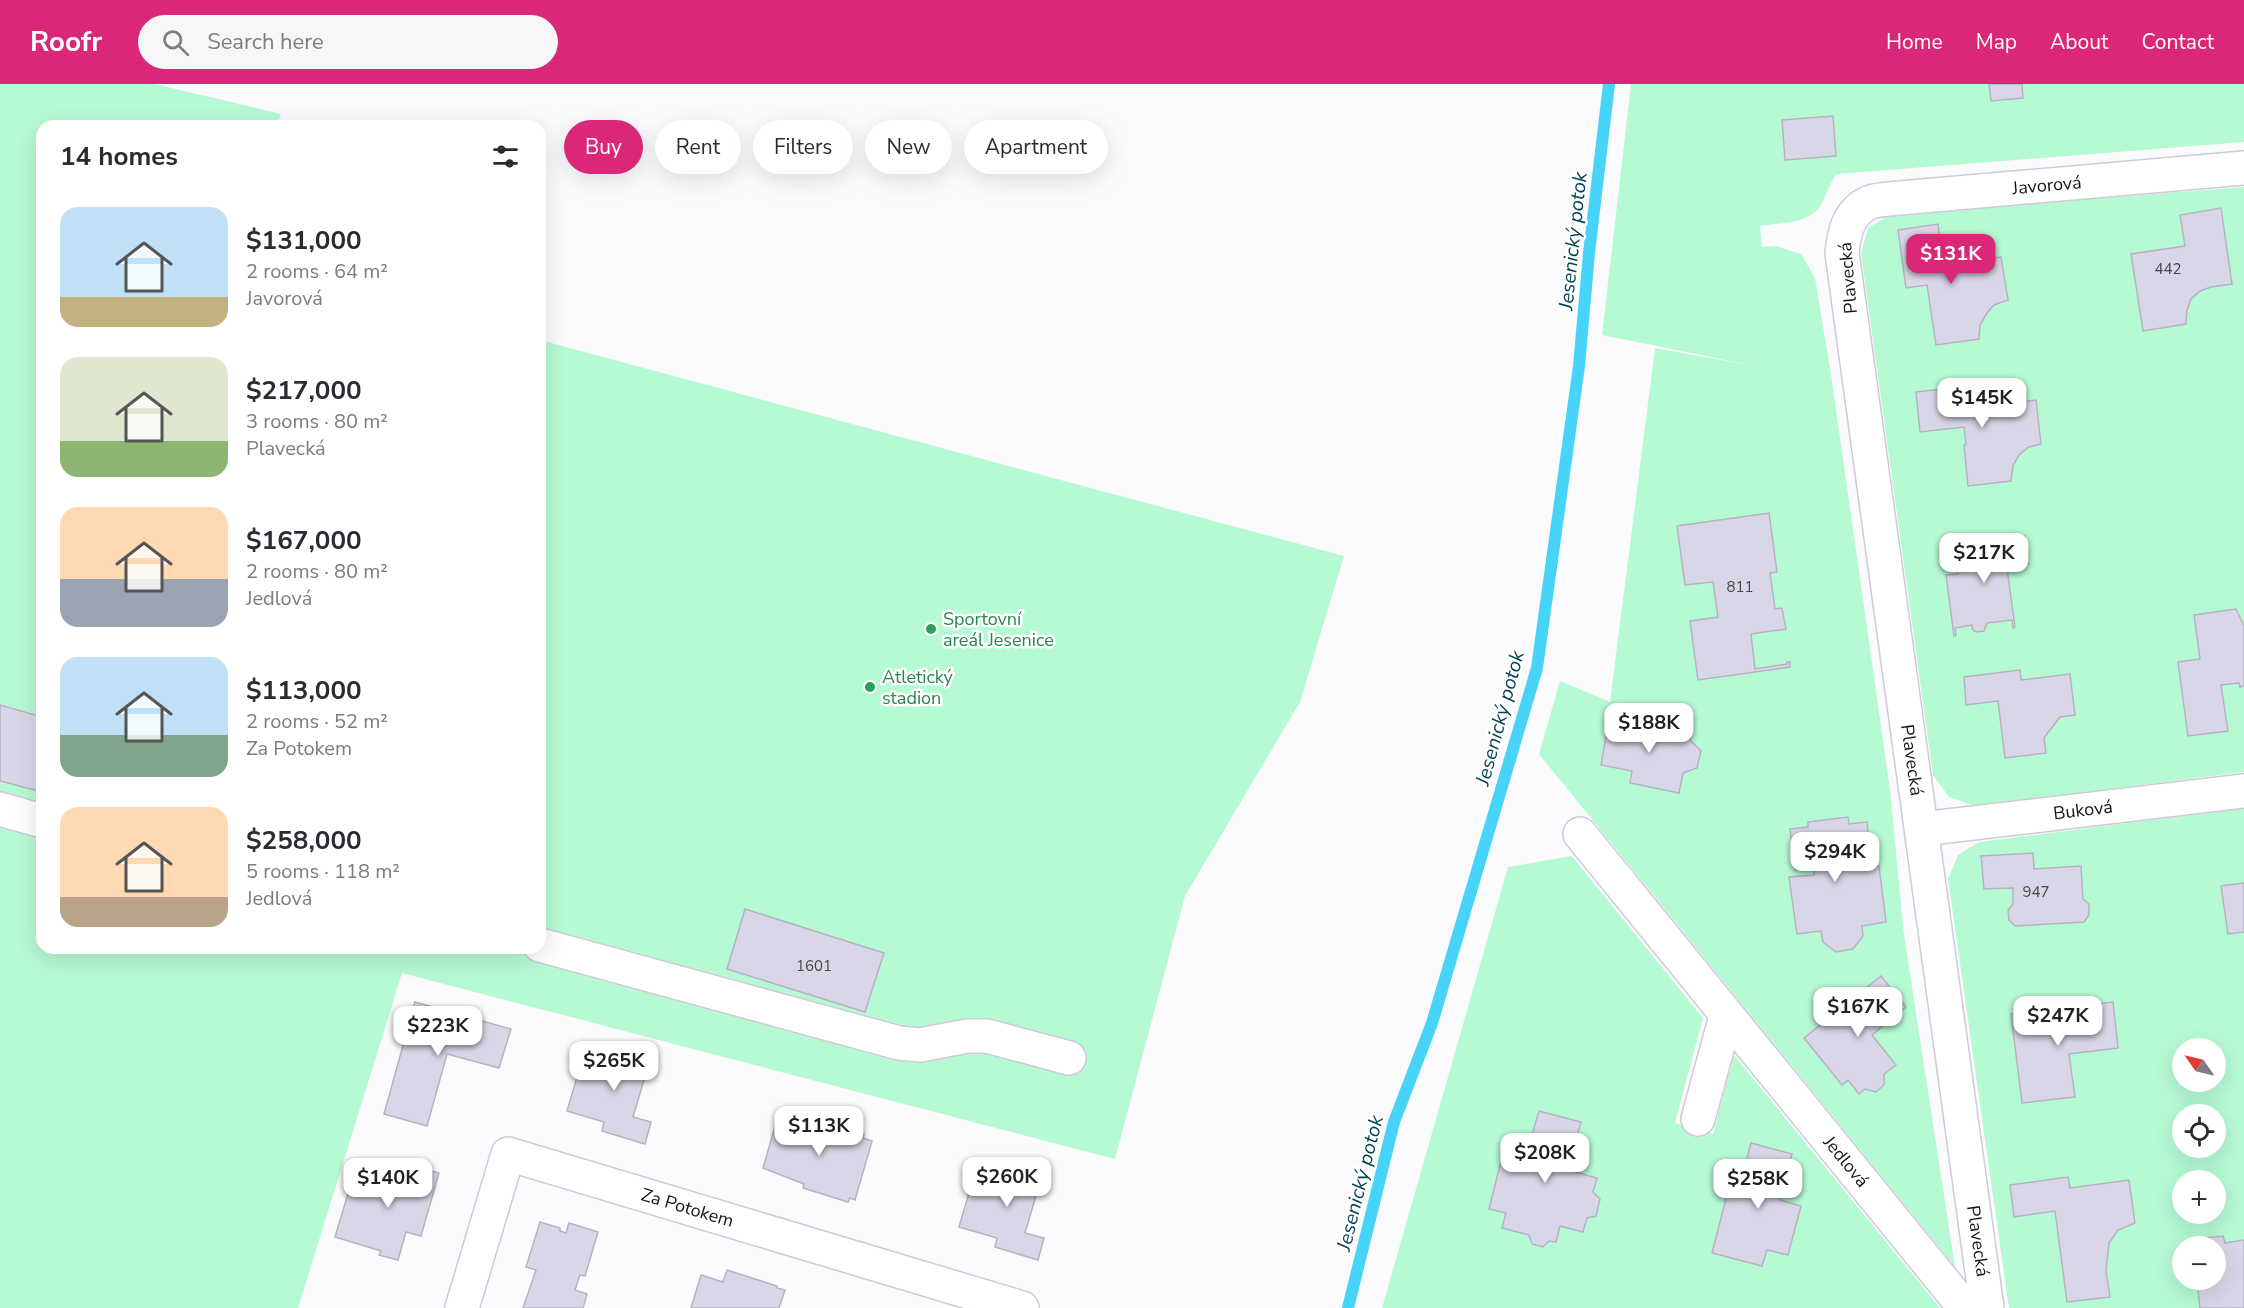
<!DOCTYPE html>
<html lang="en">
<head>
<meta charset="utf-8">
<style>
	:root { --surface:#fff; --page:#f7f7f7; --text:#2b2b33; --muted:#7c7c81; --accent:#db2777 }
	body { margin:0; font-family:"Nunito Sans",sans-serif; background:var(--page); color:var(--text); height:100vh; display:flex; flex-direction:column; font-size:22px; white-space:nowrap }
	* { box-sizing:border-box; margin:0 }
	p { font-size:20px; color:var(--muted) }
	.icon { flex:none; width:33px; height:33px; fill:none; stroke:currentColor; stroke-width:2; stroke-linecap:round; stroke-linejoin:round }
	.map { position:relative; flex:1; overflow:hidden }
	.drawer { position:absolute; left:36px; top:36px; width:510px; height:834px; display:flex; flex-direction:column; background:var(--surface); border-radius:18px; box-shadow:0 6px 24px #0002 }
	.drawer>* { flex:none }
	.banner { position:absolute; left:564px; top:36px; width:570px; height:54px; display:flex; gap:12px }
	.needle { width:39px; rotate:304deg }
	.buttons { position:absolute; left:2172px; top:954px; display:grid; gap:12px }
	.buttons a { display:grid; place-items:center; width:54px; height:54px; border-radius:50%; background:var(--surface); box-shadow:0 6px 24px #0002; font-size:30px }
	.price { position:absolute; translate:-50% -51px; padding:0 14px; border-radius:12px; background:#fff; color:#222; font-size:20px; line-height:39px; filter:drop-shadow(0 2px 3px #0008) }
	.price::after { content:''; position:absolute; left:50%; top:36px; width:18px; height:14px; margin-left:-9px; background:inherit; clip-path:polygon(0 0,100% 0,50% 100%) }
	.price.selected { background:var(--accent); color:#fff }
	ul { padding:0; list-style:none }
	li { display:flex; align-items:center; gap:18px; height:150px; padding:0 24px }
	li span { display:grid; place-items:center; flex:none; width:168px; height:120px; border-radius:18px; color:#555 }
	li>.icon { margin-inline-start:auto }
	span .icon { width:72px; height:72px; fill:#fffc; stroke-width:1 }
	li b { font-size:26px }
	h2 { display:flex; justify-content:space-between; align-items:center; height:72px; padding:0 24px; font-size:26px }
	.pill { padding:0 21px; border-radius:27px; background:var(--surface); box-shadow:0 6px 24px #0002; font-size:21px; line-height:54px }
	.pill.selected { background:var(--accent); color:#fff }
	header { display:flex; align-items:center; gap:36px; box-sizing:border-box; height:84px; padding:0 30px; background:var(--accent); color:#fff }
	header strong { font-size:28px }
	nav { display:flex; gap:33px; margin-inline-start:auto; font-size:21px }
	.search { width:420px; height:54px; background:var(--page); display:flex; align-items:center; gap:15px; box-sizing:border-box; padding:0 21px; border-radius:33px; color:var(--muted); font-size:22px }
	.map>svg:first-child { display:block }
	.green { fill:#b6fad4; fill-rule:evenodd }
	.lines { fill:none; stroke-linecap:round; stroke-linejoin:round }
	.stream { stroke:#48d4f8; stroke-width:12 }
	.building { fill:#d9d6e7; stroke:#b5b3c3; stroke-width:1.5 }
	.minor-casing { stroke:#cfc9d9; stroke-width:36 }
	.minor { stroke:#fff; stroke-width:33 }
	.leisure-dot { fill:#2e9e5b; stroke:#fff; stroke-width:2 }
	.labels { text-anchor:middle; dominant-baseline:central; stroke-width:5; stroke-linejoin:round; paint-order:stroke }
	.number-label { font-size:15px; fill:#46444c }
	.street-label { font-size:18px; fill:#151319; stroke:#fff }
	.leisure-label { font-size:18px; fill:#27864d; stroke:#fff; text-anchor:start }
	.water-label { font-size:20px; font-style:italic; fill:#054553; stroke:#fff }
</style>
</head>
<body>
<header>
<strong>Roofr</strong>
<div class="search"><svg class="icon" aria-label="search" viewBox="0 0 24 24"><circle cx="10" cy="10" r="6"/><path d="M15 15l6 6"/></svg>Search here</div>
<nav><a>Home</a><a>Map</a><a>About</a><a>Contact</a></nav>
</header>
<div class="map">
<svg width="2244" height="1224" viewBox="0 0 2244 1224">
	<rect width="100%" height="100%" fill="#fbfafd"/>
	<path class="green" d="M0,0H155L281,30L277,42H42V864H540V256L1344,472L1300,618L1185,812L1115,1075L402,889L298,1224H0Z
		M1631,0H2244V58L1837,90C1828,101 1825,116 1819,124C1806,140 1778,139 1760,142L1762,163L1776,162L1801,170L1815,194L1832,297L1890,706L1904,851L1955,1183L1539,670L1560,597L1610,618L1655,264L1755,282L1602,251Z
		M2244,103V688L1974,722L1949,713L1933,691L1861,169L1868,144L1891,130Z
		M2244,724V1224H2009L1948,795L1958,771L1979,758ZM2182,964H2216V998H2182ZM2182,1030H2216V1064H2182ZM2182,1096H2216V1130H2182ZM2182,1162H2216V1196H2182Z
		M1572,772L1703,934L1675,1039L1713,1050L1734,971L1940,1224H1382L1508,783Z"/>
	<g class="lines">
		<path class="stream" d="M1348,1224L1394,1038L1432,939L1537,584L1579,282L1589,169L1609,0"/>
	</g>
	<path class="building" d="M1989,0H2022L2023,14L1991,17Z
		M1833,32L1836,72L1785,76L1782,36Z
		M2221,124L2232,200L2211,203L2200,207L2191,215L2187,226L2186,240L2143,247L2131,170L2185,162L2180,131Z
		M1938,140L1943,181L2001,173L2008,216L1994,221L1987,229L1980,241L1979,255L1936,261L1927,201L1906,204L1898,146Z
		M1989,300L1992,322L2036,316L2041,360L2029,363L2019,371L2013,382L2011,397L1968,402L1964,361L1966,360L1964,343L1920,348L1916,308Z
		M1769,429L1777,488L1770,489L1775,525L1782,524L1786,545L1751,550L1755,585L1787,580V578H1790V583L1698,596L1690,537L1718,533L1713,498L1685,501L1677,442Z
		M2025,452L2028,480L2007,484L2015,543L2013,544L2012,536L1987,539L1984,547L1976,548L1972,545V541L1955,544L1956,551L1954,552L1946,491L1958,490L1954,466L1997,461L1996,456Z
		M2236,525L2244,542V602L2240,603L2239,599L2221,601L2228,647L2188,652L2178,578L2200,575L2194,531Z
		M2020,586L2021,596L2070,590L2075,631L2060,633L2044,654L2046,669L2005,674L1998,617L1966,621L1964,593Z
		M0,621L42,633V708L0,697Z
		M1610,629L1633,634L1630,641L1691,652L1690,656L1701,667L1697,684L1683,689L1679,709L1630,699L1632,687L1601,681Z
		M1848,733L1849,740L1867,738L1871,774L1854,776L1855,785L1879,782L1886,838L1862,842L1863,852L1853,865L1836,868L1823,858L1821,847L1797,850L1789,793L1814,791V783L1795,786L1790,745L1808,743V738Z
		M2033,769L2034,785L2081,782L2083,815L2089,820V831L2084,838L2015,842L2009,836L2008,826L2013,820V804L1984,805L1981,772Z
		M2244,799V848L2228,850L2221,802Z
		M745,825L884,869L865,928L727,885Z
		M1881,892L1906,923L1872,951L1896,981L1884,990V1001L1876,1008L1865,1005L1859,1010L1848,996L1842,1001L1804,954Z
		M415,918L511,945L499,984L447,970L427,1042L384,1030Z
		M2113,918L2118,964L2069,970L2075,1013L2022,1019L2011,930Z
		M614,958L657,971L651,990L646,989L633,1033L651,1038L645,1060L602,1047L604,1038L567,1027L582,976L606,984Z
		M1539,1027L1581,1038L1568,1086L1597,1094L1593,1108L1600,1115L1596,1132L1587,1134L1583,1148L1560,1142L1556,1158L1549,1157L1543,1163L1532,1160L1529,1151L1502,1144L1506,1129L1489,1125L1503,1069L1525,1074Z
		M777,1035L796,1041L798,1035L829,1044L831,1040L864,1050L863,1054L872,1057L855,1116L850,1114L848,1118L803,1104L804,1100L763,1084Z
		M1751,1059L1792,1070L1780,1116L1801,1122L1788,1171L1767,1166L1762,1182L1712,1169L1729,1103L1739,1106Z
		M1007,1074L1050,1086L1043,1106L1038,1105L1025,1149L1044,1154L1038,1176L995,1163L997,1154L959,1143L974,1092L1001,1100Z
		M392,1075L439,1089L421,1152L406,1148L398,1176L379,1171L381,1167L335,1153L353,1093L384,1102Z
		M2068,1093L2070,1104L2129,1096L2135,1139L2118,1146L2109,1159L2106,1187L2110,1213L2067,1218L2055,1127L2014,1133L2010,1101Z
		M540,1138L560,1144V1147L566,1149L569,1139L598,1148L585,1192L580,1191L575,1206L587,1210L583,1224H523L536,1186L526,1183Z
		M2223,1152L2225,1159L2244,1156V1224H2200L2197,1197L2216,1196V1162H2195V1155Z
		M727,1186L777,1202V1204L785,1206L779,1224H691L701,1191L723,1198Z"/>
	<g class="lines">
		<g class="minor-casing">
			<g id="minor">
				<path d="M0,725L42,737"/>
				<path id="s1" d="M1922,745L2244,707"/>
				<path id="s2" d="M1580,750L1965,1224"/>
				<path d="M540,861L899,959L920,961L967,952H987L1069,974"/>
				<path d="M1698,1035L1726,932"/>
				<path id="s3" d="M462,1224L508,1070L1022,1224"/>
				<path id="s4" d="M1987,1224L1842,169C1844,149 1848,129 1868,119C1874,116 1882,116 1888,115L2244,84"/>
			</g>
		</g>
		<use href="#minor" class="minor"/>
	</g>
	<g class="leisure-dot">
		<circle cx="931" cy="545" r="6"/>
		<circle cx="870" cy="603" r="6"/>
	</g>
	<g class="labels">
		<g class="number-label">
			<text x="2168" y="185">442</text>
			<text x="1740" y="503">811</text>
			<text x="2036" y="808">947</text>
			<text x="814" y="882">1601</text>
		</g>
		<g class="street-label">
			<text stroke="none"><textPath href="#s4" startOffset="1304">Javorová</textPath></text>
			<text transform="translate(1848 194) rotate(-95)">Plavecká</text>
			<text transform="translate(1912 676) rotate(82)">Plavecká</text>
			<text stroke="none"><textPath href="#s1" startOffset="162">Buková</textPath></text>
			<text stroke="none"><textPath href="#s2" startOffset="422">Jedlová</textPath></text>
			<text stroke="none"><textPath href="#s3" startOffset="348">Za Potokem</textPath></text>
			<text transform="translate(1978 1157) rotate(82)">Plavecká</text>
		</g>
		<g class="leisure-label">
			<text x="943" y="535">Sportovní<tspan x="943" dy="21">areál Jesenice</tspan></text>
			<text x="882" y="593">Atletický<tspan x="882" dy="21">stadion</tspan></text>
		</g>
		<g class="water-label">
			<text transform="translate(1573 157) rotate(-84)">Jesenický potok</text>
			<text transform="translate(1500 634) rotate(-75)">Jesenický potok</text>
			<text transform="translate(1360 1099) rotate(-76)">Jesenický potok</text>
		</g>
	</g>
</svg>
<div class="buttons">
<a><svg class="needle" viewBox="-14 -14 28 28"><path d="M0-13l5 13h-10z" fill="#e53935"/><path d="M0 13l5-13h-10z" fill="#7c7c81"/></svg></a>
<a><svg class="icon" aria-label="locate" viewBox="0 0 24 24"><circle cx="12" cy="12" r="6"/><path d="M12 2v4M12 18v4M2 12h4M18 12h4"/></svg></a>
<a>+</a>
<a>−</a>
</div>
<b class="price selected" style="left:1951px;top:201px">$131K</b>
<b class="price" style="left:1982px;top:345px">$145K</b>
<b class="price" style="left:1984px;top:500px">$217K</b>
<b class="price" style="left:1649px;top:670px">$188K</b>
<b class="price" style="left:1835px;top:799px">$294K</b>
<b class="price" style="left:1858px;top:954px">$167K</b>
<b class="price" style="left:2058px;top:963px">$247K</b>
<b class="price" style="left:438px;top:973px">$223K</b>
<b class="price" style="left:614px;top:1008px">$265K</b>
<b class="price" style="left:819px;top:1073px">$113K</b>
<b class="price" style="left:1545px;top:1100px">$208K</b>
<b class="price" style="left:1007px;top:1124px">$260K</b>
<b class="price" style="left:388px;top:1125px">$140K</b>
<b class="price" style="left:1758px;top:1126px">$258K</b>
<div class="banner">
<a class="pill selected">Buy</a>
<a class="pill">Rent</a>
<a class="pill">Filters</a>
<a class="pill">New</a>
<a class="pill">Apartment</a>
</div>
<section class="drawer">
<h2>14 homes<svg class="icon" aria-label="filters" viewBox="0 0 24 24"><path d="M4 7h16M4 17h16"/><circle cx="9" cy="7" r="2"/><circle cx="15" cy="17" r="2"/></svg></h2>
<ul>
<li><span style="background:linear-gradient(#bfe0f5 75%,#c2b280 0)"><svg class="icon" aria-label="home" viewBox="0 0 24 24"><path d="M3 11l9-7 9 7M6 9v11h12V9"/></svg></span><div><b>$131,000</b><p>2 rooms · 64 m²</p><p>Javorová</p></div></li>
<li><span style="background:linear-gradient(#dfe7d0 70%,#8fb573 0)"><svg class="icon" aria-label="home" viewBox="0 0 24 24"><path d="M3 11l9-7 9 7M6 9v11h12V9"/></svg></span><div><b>$217,000</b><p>3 rooms · 80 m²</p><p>Plavecká</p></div></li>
<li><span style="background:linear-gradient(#ffd9b3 60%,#9aa5b1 0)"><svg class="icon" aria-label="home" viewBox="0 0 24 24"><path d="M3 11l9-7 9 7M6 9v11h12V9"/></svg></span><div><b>$167,000</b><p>2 rooms · 80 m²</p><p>Jedlová</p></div></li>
<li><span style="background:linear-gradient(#bfe0f5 65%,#7fa58c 0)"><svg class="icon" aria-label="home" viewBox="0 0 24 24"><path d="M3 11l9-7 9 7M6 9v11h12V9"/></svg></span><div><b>$113,000</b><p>2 rooms · 52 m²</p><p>Za Potokem</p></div></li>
<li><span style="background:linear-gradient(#ffd9b3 75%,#b9a48a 0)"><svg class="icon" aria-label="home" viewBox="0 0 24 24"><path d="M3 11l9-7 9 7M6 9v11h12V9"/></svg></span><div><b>$258,000</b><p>5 rooms · 118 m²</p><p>Jedlová</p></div></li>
</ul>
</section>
</div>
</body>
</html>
